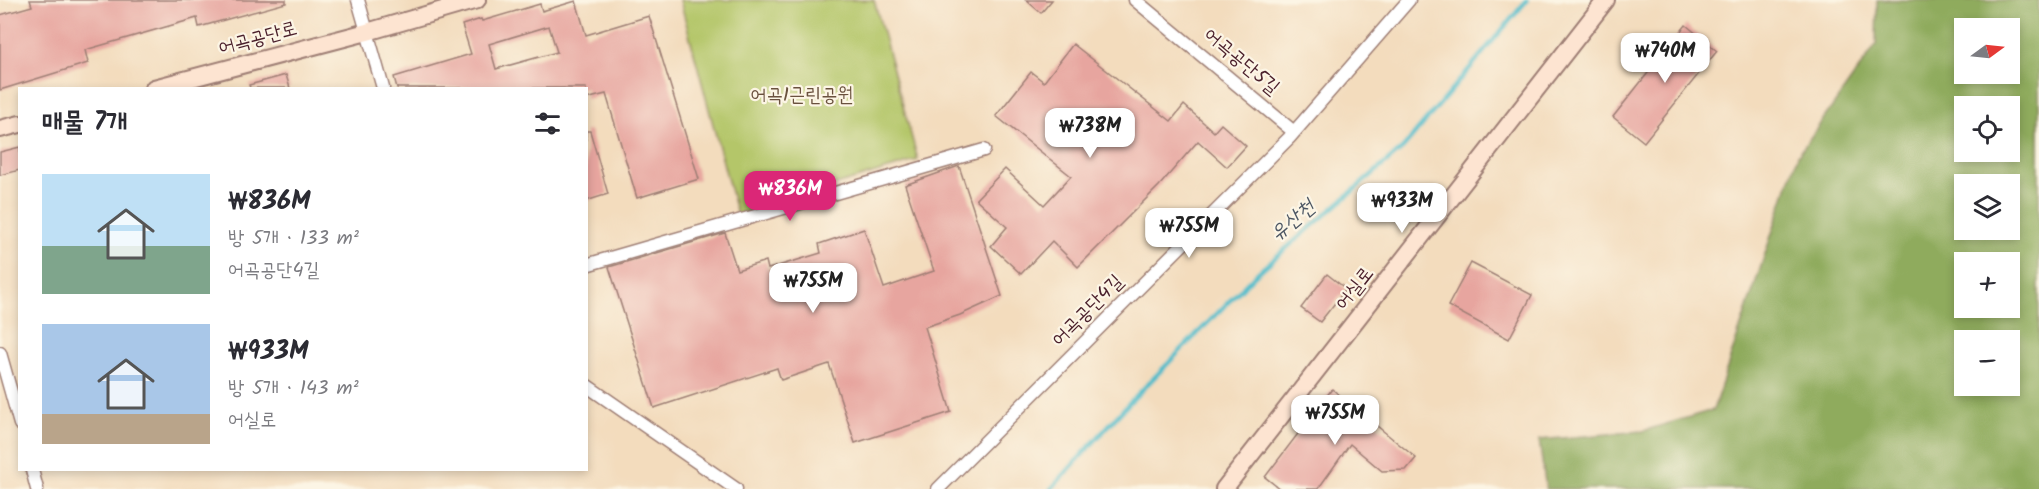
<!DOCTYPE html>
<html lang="ko">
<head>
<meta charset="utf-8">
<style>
	:root { --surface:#fff; --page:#f7f7f7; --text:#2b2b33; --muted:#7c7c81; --accent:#db2777 }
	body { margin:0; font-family:Kalam,"Poor Story",sans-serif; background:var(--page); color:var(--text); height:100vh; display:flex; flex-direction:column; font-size:22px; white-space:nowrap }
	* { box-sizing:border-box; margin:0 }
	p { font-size:20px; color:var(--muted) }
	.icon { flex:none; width:33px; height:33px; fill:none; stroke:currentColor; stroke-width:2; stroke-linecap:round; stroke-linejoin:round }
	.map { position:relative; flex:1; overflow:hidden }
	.panel { position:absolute; left:18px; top:87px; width:570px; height:384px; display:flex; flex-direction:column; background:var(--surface); border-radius:0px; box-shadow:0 3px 9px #0003 }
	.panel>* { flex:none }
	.needle { width:39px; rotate:75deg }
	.tools { position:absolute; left:1954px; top:18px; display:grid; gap:12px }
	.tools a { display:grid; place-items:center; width:66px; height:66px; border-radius:0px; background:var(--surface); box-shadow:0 3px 9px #0003; font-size:30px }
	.price { position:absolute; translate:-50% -51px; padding:0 14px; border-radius:12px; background:#fff; color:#222; font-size:20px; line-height:39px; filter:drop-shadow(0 2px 3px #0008) }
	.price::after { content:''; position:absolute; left:50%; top:36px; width:18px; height:14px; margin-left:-9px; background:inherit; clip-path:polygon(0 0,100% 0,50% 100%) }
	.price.on { background:var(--accent); color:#fff }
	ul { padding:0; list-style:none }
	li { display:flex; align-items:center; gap:18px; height:150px; padding:0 24px }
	li span { display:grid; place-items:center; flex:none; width:168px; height:120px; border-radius:0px; color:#555 }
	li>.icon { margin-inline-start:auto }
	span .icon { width:72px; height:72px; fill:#fffc; stroke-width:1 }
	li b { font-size:26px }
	h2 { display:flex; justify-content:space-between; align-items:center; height:72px; padding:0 24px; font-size:26px }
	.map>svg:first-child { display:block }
	.green { fill:#b4c669; stroke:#7f724a; stroke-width:1.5 }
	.forest { fill:#8fab5d; stroke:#6c6544; stroke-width:1.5; fill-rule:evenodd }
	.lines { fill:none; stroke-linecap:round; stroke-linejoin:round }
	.stream { stroke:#50bcca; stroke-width:4.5 }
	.building { fill:#e7a59f; fill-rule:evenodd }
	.street-casing { stroke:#9e7e74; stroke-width:15 }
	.secondary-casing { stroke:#9e7e74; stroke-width:20 }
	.street { stroke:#fff; stroke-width:12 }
	.secondary { stroke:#fde4d1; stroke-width:16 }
	.labels { text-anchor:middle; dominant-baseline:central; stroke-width:4.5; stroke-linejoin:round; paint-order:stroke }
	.street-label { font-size:20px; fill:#4a1f2b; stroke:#fcf5e5 }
	.park-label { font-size:20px; fill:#6a513e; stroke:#fcf5e5 }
	.water-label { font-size:21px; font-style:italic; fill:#4c5663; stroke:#fcf5e5 }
</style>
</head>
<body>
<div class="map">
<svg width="2039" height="489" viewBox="0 0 2039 489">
	<rect width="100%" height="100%" fill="#fcf5e5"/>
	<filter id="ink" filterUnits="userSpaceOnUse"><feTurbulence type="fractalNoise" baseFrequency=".0167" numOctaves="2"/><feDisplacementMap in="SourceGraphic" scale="12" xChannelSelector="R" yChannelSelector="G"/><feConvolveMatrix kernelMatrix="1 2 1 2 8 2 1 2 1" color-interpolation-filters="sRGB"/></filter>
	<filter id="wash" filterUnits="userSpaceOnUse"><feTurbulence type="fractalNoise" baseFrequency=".008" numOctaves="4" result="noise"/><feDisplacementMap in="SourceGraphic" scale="24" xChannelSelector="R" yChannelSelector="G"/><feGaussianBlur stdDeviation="1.35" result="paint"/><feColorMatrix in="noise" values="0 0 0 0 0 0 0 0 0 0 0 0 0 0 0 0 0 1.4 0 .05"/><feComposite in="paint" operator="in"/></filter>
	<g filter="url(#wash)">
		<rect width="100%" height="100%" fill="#f3dcbd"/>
		<path class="green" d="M680,0H874L918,160L737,215Z"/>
		<path class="forest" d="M1877,0H2039V489H1546L1539,440L1643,431L1713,410L1798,155L1876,45ZM1965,28H2010V74H1965ZM1965,106H2010V152H1965ZM1965,184H2010V230H1965ZM1965,262H2010V308H1965ZM1965,340H2010V386H1965Z"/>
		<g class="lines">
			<path class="stream" d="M1051,489L1130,402L1255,275L1403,148L1527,0"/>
		</g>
		<g id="blocks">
			<path class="building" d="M30,0H286V3L199,27L197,18L85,50L88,63L0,90V15L32,6Z
				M1026,0H1052L1041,13Z
				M576,1L586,35L649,16L699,179L637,198L606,94L586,99V88H397L394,77L471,54L462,25L481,19L482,21L540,4L542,11ZM549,26L557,52L496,69L489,44Z
				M1686,25L1717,51L1644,142L1613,117Z
				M1073,44L1171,121L1184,105L1214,132L1221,124L1246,146L1227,167L1198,141L1159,186L1078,267L1052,241L1021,274L991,246L1007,227L976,199L1005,169L1044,205L1071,176L996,116L1031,72L1044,82Z
				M286,75L290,88H250L249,85Z
				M586,131H590L608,194L586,201Z
				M20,147V170L0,175V152Z
				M959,166L1002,296L960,315L925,327L951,412L855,443L829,364L781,380L777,368L654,408L609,267L725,233L737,270L766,261L768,269L821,253L819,244L864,229L884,288L934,271L905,185Z
				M1471,263L1532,295L1509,339L1448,306Z
				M1327,274L1346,289L1320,322L1301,308Z
				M1332,389L1416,458L1406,470L1382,471L1350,444L1318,489H1280L1265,477Z"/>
		</g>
	</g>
	<g filter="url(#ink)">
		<use href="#blocks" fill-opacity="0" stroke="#9e7e74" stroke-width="1.5"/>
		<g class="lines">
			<g class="street-casing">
				<path id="street" d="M358,0L383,88
					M1135,0L1294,132
					M586,265L984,150
					M0,353L20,424
					M586,385L736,489
					M32,470L37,489
					M938,489L1289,138L1409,0"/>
			</g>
			<g class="secondary-casing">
				<path id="secondary" d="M154,88L367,32L477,0
					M0,129L20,124
					M1224,489L1606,0"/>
			</g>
			<use href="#street" class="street"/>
			<use href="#secondary" class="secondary"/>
		</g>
	</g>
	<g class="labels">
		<g class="street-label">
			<text transform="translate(258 39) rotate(-15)">어곡공단로</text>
			<text transform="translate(1241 62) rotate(40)">어곡공단5길</text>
			<text transform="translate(1355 289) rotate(-52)">어실로</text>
			<text transform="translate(1088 311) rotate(-45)">어곡공단4길</text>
		</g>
		<g class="park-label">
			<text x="802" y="96">어곡1근린공원</text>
		</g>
		<g class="water-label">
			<text transform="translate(1293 221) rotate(-40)">유산천</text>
		</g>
	</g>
</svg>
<div class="tools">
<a><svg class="needle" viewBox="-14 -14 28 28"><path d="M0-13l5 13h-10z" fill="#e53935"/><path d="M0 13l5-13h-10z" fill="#7c7c81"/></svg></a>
<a><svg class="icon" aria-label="locate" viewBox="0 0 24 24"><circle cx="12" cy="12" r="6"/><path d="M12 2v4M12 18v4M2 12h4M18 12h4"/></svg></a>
<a><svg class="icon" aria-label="layers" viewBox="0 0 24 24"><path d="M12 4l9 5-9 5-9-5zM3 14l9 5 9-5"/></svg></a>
<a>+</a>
<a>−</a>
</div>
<b class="price" style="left:1665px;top:84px">₩740M</b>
<b class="price" style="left:1090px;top:159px">₩738M</b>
<b class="price on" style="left:790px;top:222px">₩836M</b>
<b class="price" style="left:1402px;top:234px">₩933M</b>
<b class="price" style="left:1189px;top:259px">₩755M</b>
<b class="price" style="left:813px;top:314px">₩755M</b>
<b class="price" style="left:1335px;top:446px">₩755M</b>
<section class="panel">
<h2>매물 7개<svg class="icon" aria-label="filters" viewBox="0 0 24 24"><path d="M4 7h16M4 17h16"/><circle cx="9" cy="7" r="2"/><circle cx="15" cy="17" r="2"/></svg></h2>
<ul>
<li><span style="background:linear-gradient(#bfe0f5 60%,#7fa58c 0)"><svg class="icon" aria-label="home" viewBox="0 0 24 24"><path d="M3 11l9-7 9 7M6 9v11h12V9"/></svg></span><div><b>₩836M</b><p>방 5개 · 133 m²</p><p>어곡공단4길</p></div></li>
<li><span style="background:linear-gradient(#a9c7e8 75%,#b9a48a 0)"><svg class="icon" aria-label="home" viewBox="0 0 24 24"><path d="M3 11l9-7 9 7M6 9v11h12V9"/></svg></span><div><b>₩933M</b><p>방 5개 · 143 m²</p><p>어실로</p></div></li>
</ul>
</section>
</div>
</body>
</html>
